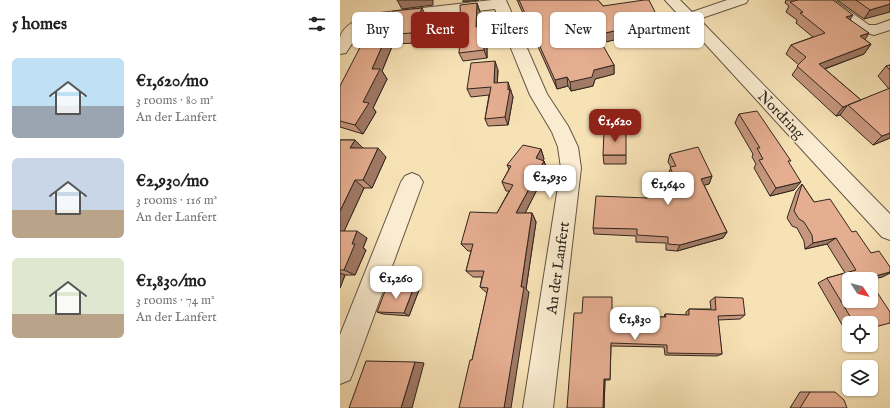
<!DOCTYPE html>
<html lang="en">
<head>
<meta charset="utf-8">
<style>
	:root { --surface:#fff; --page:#f2f2f2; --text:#222; --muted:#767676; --accent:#8f2418 }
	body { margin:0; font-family:"IM FELL English",serif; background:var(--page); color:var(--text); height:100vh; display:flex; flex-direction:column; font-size:15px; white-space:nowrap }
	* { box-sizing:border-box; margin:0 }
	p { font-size:13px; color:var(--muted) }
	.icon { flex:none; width:22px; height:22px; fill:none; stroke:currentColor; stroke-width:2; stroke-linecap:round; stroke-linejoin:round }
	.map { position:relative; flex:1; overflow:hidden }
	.sheet { display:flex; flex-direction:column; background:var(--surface); width:340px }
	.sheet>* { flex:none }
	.guide { position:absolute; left:12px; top:12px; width:380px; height:36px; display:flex; gap:8px }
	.needle { width:26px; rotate:126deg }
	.buttons { position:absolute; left:502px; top:272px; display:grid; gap:8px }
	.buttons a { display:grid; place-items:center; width:36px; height:36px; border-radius:6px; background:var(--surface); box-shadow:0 1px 3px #0004; font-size:20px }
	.price { position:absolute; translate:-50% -34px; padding:0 9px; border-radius:8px; background:#fff; color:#222; font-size:13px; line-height:26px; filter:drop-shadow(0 1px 2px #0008) }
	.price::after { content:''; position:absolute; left:50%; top:24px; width:12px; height:9px; margin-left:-6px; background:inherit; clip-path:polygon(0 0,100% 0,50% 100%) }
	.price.selected { background:var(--accent); color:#fff }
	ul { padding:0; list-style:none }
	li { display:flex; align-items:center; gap:12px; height:100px; padding:0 12px }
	li span { display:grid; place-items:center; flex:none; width:112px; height:80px; border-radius:6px; color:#555 }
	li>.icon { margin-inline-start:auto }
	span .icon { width:48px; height:48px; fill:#fffc; stroke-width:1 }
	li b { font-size:17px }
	h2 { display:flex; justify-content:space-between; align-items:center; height:48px; padding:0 12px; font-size:17px }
	.pill { padding:0 14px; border-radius:6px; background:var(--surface); box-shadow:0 1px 3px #0004; font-size:14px; line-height:36px }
	.pill.selected { background:var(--accent); color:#fff }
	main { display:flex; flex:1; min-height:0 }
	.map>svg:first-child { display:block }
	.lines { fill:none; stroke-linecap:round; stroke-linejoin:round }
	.minor-casing { stroke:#625544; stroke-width:2 }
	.minor { fill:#faecd0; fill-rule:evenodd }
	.wall { fill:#c6967d; stroke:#30261e }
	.shaded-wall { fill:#a17a66; stroke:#30261e }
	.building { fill:#e6ae91; stroke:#30261e }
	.labels { text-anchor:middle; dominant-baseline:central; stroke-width:3; stroke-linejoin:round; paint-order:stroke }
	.street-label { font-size:15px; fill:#30261e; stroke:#faecd0 }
</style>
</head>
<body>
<main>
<section class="sheet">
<h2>5 homes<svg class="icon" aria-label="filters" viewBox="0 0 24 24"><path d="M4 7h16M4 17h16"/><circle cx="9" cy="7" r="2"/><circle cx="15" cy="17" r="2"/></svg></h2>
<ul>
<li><span style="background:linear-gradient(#bfe0f5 60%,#9aa5b1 0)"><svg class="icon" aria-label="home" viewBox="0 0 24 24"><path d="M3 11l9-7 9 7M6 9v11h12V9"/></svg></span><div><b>€1,620/mo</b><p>3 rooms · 80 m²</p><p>An der Lanfert</p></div></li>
<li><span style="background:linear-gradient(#c9d6e8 65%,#b9a48a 0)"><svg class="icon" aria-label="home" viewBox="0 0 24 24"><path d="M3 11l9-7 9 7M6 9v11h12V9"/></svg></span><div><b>€2,930/mo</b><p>3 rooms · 116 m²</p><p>An der Lanfert</p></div></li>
<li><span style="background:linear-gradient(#dfe7d0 70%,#b9a48a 0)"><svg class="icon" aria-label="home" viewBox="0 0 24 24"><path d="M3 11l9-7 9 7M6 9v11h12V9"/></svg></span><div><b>€1,830/mo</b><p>3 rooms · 74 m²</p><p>An der Lanfert</p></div></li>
</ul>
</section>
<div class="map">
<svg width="550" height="408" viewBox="0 0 550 408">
	<rect width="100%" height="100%" fill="#f7e2b6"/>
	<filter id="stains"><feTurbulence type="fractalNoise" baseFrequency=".005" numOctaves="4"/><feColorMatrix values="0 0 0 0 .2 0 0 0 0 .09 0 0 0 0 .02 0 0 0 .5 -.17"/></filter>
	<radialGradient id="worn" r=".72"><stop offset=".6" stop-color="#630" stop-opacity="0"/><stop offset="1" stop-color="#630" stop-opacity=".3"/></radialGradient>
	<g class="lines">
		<g class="minor-casing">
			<path id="minor" d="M152,0H166L207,94L228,126L238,147L241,168L213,408H183L221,168L218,147L212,132L190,95L155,9L42,21C21,28 17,36 6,53L0,54C0,49 0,43 0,38C3,22 27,16 40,13Z
				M325,0H340L352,12L387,0H408L406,3L359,19L550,214V240L542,237Z
				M478,0H494L529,25H536L550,20V30L534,35L518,31Z
				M72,173L79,176L83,182L14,370L10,380L0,384V335L61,182L65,176Z"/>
		</g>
		<use href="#minor" class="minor"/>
	</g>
	<path class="wall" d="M177,0H258L263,6L319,20L318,29L300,37L299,34L261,43L274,65V74L255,79L253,86L231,91L228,86L217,89Z
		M446,0H493L510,19L525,40L531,44L524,54L485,69L521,100L549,89L538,76L546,66L550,65V138L533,145L500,115L496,116L452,75L459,65L446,54L451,45L473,37L456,23L457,20L446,12L449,6L445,3Z
		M497,0H550L524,19Z
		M137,3L140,12V27H144L147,35V58L123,61L119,53Z
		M87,18L76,43L53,44L42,71L47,79L33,108L36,112L23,134L0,127V86L46,31Z
		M158,70L157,83L171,90V92L173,97L168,125L148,126L145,119L149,95L131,97L127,89Z
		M399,114L449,164L454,190L430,196L414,168L416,164L412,157L413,154L395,123Z
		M0,140H15L23,148L46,157L32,188H24L4,231L27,238L23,248L26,250L15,275H5L0,288Z
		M201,149L204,159L203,160L204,161L207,170L185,213H192L196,222L186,289L189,292L132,360L147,293L140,287L142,277H133L126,271L131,251H128L121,244L157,213L169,191H166L162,182L169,169L167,165Z
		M330,154L372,176L369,184L364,185L387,232L383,238L337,251L326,250V243L296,242V236L254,234L253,228L306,198L308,190L332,185L328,175L331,167L328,162Z
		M263,155H286V164H264Z
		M462,184L474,202L512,232L531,253L550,267V273L542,277L509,279L531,323H509V335H508L478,283L487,278L505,273L487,244L465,249L464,241L457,228L452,226L447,218L456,192Z
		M74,287L79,290L69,316L43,314L37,312Z
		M375,297L405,315L400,319L378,320L382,354L377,356L325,355L324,347L271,346L270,380H265L264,408H227L272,317H324L325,314L346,315V312L349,309H371L370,301Z
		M460,392H470L507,408H450Z"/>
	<path class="shaded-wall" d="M57,0H93V5L62,9Z
		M123,0H139L123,2Z
		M137,3L140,12V36L136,27Z
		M550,4V12L524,19L530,10Z
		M82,8L87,18L76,43L71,33Z
		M513,15L507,24L506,17Z
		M319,20L318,29L300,37L301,28Z
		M299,25V34L257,44V35Z
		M144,27L147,35V58L144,50Z
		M529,33L523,43L520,36Z
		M47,35L53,44L42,71L47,79L33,108L36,112L23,134L15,125L23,102L32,69Z
		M531,44L524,54L473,73L479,64Z
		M155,61L158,70L157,91L154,83Z
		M274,65V74L255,79L253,86L231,91L230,82L254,70Z
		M227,77L228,86L217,89L215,80Z
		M168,82L173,97L168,125L165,117Z
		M507,106L500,115L496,116L503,107Z
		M550,133V138L533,145L542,136Z
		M15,140L24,149L10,148Z
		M38,148L46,157L32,188L23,180Z
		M201,149L204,159L199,168L196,158Z
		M204,161L207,170L181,221L176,213Z
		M372,176L369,184L358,187L361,179Z
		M15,180L24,188L1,238L0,237V211Z
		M461,182L454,190L430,196L436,188Z
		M192,213L196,222L186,289L189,292L171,408H164L181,287Z
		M17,231L27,238L23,248L26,250L15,275L4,270L12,244Z
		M387,232L383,238L337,251L340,245Z
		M496,238L487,244L465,249L473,243Z
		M550,272V273L542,277L531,280V279H526Z
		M0,273L5,275L0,288Z
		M74,287L79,290L69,316L64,313Z
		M75,362L84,363L72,408H61Z
		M264,379L265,380L264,408H263Z"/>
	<path class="building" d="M179,0H258L263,6L304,0H309L319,20L301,28L299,25L257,35L274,65L254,70L252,77L230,82L227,77L215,80Z
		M458,0H493L513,15L506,17L529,33L520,36L531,44L479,64L521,100L503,107L457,66L466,57L451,45L485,33L460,13L463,12L450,2Z
		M516,0H550V4L530,10Z
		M137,3L136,27H144V50L119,53L121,29L120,5Z
		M82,8L71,33L47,35L32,69H40L23,102L29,103L15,125L0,121V86L28,32L46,31L53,11Z
		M155,61L154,83L168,82V90L170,89L165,117L145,119L151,87L127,89L131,63Z
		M550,65V70L546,66Z
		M550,88V133L542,136L508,105Z
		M417,111L451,161H448L461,182L436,188L419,160L423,159L417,148H420L399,114Z
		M264,130H286V155H263Z
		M0,140H15L10,148H38L23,180H15L0,211Z
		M183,145L201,149L196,158L204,161L176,213H192L181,287H184L164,408H119L130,360H132L148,288L140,287L144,271H126L133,244H121L130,212L157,213L173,185L162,182L171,166L167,165Z
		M358,147L372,176L361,179L387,232L340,245L328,244V237L297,235V229L253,228L256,196L308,198V190L337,183L330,167L336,166L330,154Z
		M462,184L474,202L490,199L512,232L516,231L531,253L539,251L550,267V272L528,278V279H509V301H531V283L550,312V323L531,328V323H514L487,278L516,270L496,238L473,243L472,235L464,222L459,219L454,211Z
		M0,231H17L12,244H15L4,270H0Z
		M47,286L74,287L64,313L37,312Z
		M243,297H272V317H326L325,314L349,315V309L376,310L375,297L403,298L405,315L378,316L382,354L327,353V345L271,343L270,379H264L263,408H227L234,313H242Z
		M26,361L75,362L61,408H9Z
		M470,392H495L504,400L507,408H460Z"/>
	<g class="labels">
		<g class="street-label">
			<text transform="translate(441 115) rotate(46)">Nordring</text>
			<text transform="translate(218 268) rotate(-82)">An der Lanfert</text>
		</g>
	</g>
	<rect width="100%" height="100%" filter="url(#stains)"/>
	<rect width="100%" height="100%" fill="url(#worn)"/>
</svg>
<div class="buttons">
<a><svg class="needle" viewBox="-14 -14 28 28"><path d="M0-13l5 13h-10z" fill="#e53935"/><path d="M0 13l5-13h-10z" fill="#767676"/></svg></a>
<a><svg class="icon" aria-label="locate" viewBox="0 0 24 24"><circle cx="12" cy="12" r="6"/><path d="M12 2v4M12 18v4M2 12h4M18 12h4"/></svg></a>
<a><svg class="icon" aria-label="layers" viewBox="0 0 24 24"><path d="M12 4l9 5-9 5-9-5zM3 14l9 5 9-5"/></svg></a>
</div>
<b class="price selected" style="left:275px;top:143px">€1,620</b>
<b class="price" style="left:210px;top:199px">€2,930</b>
<b class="price" style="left:328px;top:206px">€1,640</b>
<b class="price" style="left:56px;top:300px">€1,260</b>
<b class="price" style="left:295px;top:341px">€1,830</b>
<div class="guide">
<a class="pill">Buy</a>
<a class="pill selected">Rent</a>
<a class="pill">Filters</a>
<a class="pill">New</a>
<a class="pill">Apartment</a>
</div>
</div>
</main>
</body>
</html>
